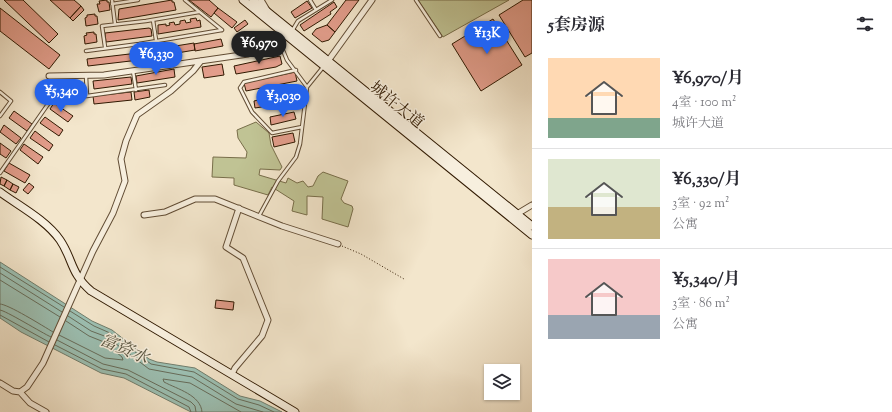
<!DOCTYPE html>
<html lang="zh">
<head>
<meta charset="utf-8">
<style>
	:root { --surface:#fff; --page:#f7f7f7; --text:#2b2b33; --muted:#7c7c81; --line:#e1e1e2; --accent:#2563eb }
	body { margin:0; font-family:"Sorts Mill Goudy","Noto Serif SC",serif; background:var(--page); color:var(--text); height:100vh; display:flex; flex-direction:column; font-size:15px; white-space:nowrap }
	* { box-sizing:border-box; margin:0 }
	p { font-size:13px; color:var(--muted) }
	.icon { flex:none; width:22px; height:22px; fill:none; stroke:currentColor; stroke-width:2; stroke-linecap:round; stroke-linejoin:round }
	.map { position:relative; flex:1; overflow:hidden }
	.panel { display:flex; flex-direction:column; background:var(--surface); width:360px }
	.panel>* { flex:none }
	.tools { position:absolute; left:484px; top:364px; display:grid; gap:8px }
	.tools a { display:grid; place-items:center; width:36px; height:36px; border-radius:0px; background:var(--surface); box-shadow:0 1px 3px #0004; font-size:20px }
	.price { position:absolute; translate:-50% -34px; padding:0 9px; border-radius:14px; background:var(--accent); color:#fff; font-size:13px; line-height:26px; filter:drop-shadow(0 1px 2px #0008) }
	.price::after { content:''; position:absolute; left:50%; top:24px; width:12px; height:9px; margin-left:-6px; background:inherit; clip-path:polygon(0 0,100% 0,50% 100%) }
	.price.current { background:#222; color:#fff }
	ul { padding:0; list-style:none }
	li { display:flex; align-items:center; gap:12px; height:100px; padding:0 16px }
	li+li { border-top:1px solid var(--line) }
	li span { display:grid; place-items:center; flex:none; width:112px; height:80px; border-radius:0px; color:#555 }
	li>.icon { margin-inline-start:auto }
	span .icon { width:48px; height:48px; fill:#fffc; stroke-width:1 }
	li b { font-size:17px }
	h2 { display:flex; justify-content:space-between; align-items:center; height:48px; padding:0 16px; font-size:17px }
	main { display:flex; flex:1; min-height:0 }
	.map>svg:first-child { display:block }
	.green { fill:#c0c394; stroke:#786e4a }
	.water { fill:#9cc0b3; stroke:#717d6c }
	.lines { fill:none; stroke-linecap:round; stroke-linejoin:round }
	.shore { stroke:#666c5a; stroke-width:1 }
	.building { fill:#e29d8b; stroke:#301901 }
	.lane-casing { stroke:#614c34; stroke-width:4.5 }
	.street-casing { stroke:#614c34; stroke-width:7 }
	.secondary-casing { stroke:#301901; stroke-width:9 }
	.path { stroke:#301901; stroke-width:1; stroke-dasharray:1 2; stroke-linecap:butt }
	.lane { stroke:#f7efde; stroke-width:2.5 }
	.street { stroke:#f7efde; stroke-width:5 }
	.secondary { stroke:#f7efde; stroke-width:7 }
	.labels { text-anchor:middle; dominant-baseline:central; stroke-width:3; stroke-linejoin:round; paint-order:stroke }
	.street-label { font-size:16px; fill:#301901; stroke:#f7efde }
	.water-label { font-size:17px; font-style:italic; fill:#56533f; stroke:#f7efde }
</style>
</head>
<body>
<main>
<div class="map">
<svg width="532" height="412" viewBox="0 0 532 412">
	<rect width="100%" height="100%" fill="#f3e6cc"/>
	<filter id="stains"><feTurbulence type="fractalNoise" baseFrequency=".005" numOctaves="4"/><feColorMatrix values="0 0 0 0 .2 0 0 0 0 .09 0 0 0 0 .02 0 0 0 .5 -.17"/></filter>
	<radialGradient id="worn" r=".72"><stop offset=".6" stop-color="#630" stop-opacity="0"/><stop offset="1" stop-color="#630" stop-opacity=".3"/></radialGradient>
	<path class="green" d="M418,0H509L443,37Z
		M256,122L269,133L271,145L282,167L280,170L260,169L259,175L286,183L288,178L297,183L303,181L308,187L313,186L318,176L323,172L348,181L341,199L344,203L352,206L353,209L348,227L322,219L323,197L307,196V215L292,211L294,201L272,187L268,195L234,185V178L212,177L213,157L246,158L247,152L238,138L237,130Z"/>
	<path class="water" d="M0,262L92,321L112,330L149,359L157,362L195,368L240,396L260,401L282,412H191L124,378L101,373L21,332L0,318Z"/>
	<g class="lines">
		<path class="shore" d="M0,267L64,307
			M0,273L62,312
			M0,280L60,317
			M0,304C8,304 43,326 53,332
			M0,310C5,310 42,333 51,337
			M70,311L94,326L110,333L151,364L194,372L238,399L259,405L274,412
			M0,315L49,342
			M68,316L91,331L107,337L149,369L192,377L236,404L263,412
			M59,335L105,358L123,360L122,357L104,342L89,336L66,321
			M57,340L103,364L128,370L191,402L195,406L196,412
			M55,345L102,369L126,374L189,407L191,412
			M202,412C201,395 177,389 164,382L163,379L190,383L241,412"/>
	</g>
	<path class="building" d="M4,0H23L58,34L49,43Z
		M50,0H74L81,6L70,18Z
		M107,0V2H109L110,10L99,12L97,4H100L99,1Z
		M172,0V2H174L176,10L118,20L119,9Z
		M189,0H209L218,8L211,17Z
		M346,0H359L335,32L327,25Z
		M523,0H532V53L525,57L499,15Z
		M307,1L312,8L295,18L291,12Z
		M334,2L337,7L330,12L331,14L304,31L300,25Z
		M81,6L84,10L73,21L70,18Z
		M0,8L60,55L49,69L0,31Z
		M218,8L237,22L232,28L214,13Z
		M95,14V16H97L98,24L86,26L85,18L87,17V15Z
		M196,18L197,21L200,20L201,27L158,34V25L166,24V26L170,25L169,23L174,22L175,25L180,24V21L185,20L186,23L191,22L190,19Z
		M493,19L522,65L481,91L452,44Z
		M245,20L248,24L237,32L234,28Z
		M327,25L335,32L329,40L322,42L312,34L316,29Z
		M149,28L151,29L152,36L106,42L105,33Z
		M94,32V34H96L97,42L85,44L84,36L87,35L86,33Z
		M221,39L223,46L195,51L194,44Z
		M194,43L195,50L165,55L163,48Z
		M155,51L156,58L88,66L87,59Z
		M280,56L282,64L276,67L236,74L234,66Z
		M222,64L224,75L204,78L202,67Z
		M174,69L175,77L137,83L136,76Z
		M295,72L297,81L246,91L244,83Z
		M131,77L132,84L94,89L93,81Z
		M54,83H83V89L79,93L70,92V89H67L65,93H59L54,89Z
		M149,90L150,97L135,100L134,92Z
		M131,92L132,100L94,104L93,96Z
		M285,94L287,103L255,108L254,101Z
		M54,103L73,116L68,122L50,109Z
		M14,111L32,124L27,131L9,118Z
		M294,112L296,119L271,125L270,117Z
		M45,117L63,130L59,136L40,123Z
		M4,125L21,138L16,144L0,132Z
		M35,131L53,145L49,151L30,138Z
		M293,133L295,142L274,147L272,137Z
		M0,143L11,151L6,158L0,154Z
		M24,144L43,157L38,164L20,150Z
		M9,163L30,175L25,183L4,171Z
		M1,177L7,180L4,186L0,184Z
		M7,180L13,184L10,190L4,186Z
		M29,183L34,187L28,194L23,190Z
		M13,184L19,187L16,193L10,190Z
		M216,300L234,302L233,310L215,308Z"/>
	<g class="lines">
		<g class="lane-casing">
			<path id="lane" d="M112,0L115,24
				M185,0L222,30
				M310,0L316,10
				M416,0L440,36
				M112,4L138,0
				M153,20L160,67
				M292,31L298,21L332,0
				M274,43L282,48L287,60L307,87
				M105,47L102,26L146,21L199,12
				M86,51L139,44L222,30
				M296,70L244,82L240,88L252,112L272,133L302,127
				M133,71L136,90
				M0,92L11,101L0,116
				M87,96L165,85
				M0,173L53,97L87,96L86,76
				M259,216L278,181L296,157L300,144L307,87L324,66"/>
		</g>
		<g class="street-casing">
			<path id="street" d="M261,0L267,10
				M328,61L372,0
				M49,76L104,75L248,54L269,46L286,35
				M517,214L532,205
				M144,215L165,212L195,199H215L282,226L338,244
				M232,374L235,368L262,336L268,320L243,258L226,247L239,208
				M0,383L13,391L20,392L27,387L43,363L93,251L113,213L125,181L121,159L126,141L137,115L171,91L193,71L201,61
				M20,392L30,403L46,412"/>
		</g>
		<g class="secondary-casing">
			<path id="secondary" d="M243,0L532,235
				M253,0L532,226
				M0,192C19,206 46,220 60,240C73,259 70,273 91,291L295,412"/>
		</g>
		<path class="path" d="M342,246L361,254L404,279"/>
		<use href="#lane" class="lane"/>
		<use href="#street" class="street"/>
		<use href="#secondary" class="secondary"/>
	</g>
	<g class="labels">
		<g class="street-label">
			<text transform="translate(396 106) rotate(39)">城许大道</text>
		</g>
		<g class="water-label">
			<text transform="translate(124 350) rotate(23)">富资水</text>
		</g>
	</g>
	<rect width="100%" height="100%" filter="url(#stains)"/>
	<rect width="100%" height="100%" fill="url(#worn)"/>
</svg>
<div class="tools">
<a><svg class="icon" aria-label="layers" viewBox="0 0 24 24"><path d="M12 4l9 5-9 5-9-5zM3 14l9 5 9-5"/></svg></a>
</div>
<b class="price" style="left:487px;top:55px">¥13K</b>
<b class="price current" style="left:259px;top:65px">¥6,970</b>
<b class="price" style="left:156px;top:76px">¥6,330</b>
<b class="price" style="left:61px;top:113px">¥5,340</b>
<b class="price" style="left:283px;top:118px">¥3,030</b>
</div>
<section class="panel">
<h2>5套房源<svg class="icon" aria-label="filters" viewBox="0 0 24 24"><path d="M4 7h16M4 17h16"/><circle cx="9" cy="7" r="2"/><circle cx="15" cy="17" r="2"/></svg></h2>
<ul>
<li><span style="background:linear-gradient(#ffd9b3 75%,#7fa58c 0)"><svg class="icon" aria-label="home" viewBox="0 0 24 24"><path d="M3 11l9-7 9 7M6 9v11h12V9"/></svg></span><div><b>¥6,970/月</b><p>4室 · 100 m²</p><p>城许大道</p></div></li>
<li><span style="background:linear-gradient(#dfe7d0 60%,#c2b280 0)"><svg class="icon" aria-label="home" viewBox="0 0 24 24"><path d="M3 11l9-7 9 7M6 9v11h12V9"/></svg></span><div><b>¥6,330/月</b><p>3室 · 92 m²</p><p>公寓</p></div></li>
<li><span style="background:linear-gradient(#f6c9c9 70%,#9aa5b1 0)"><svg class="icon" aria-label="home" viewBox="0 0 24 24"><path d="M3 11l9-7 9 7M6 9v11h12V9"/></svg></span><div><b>¥5,340/月</b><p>3室 · 86 m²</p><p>公寓</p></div></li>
</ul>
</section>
</main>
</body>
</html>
